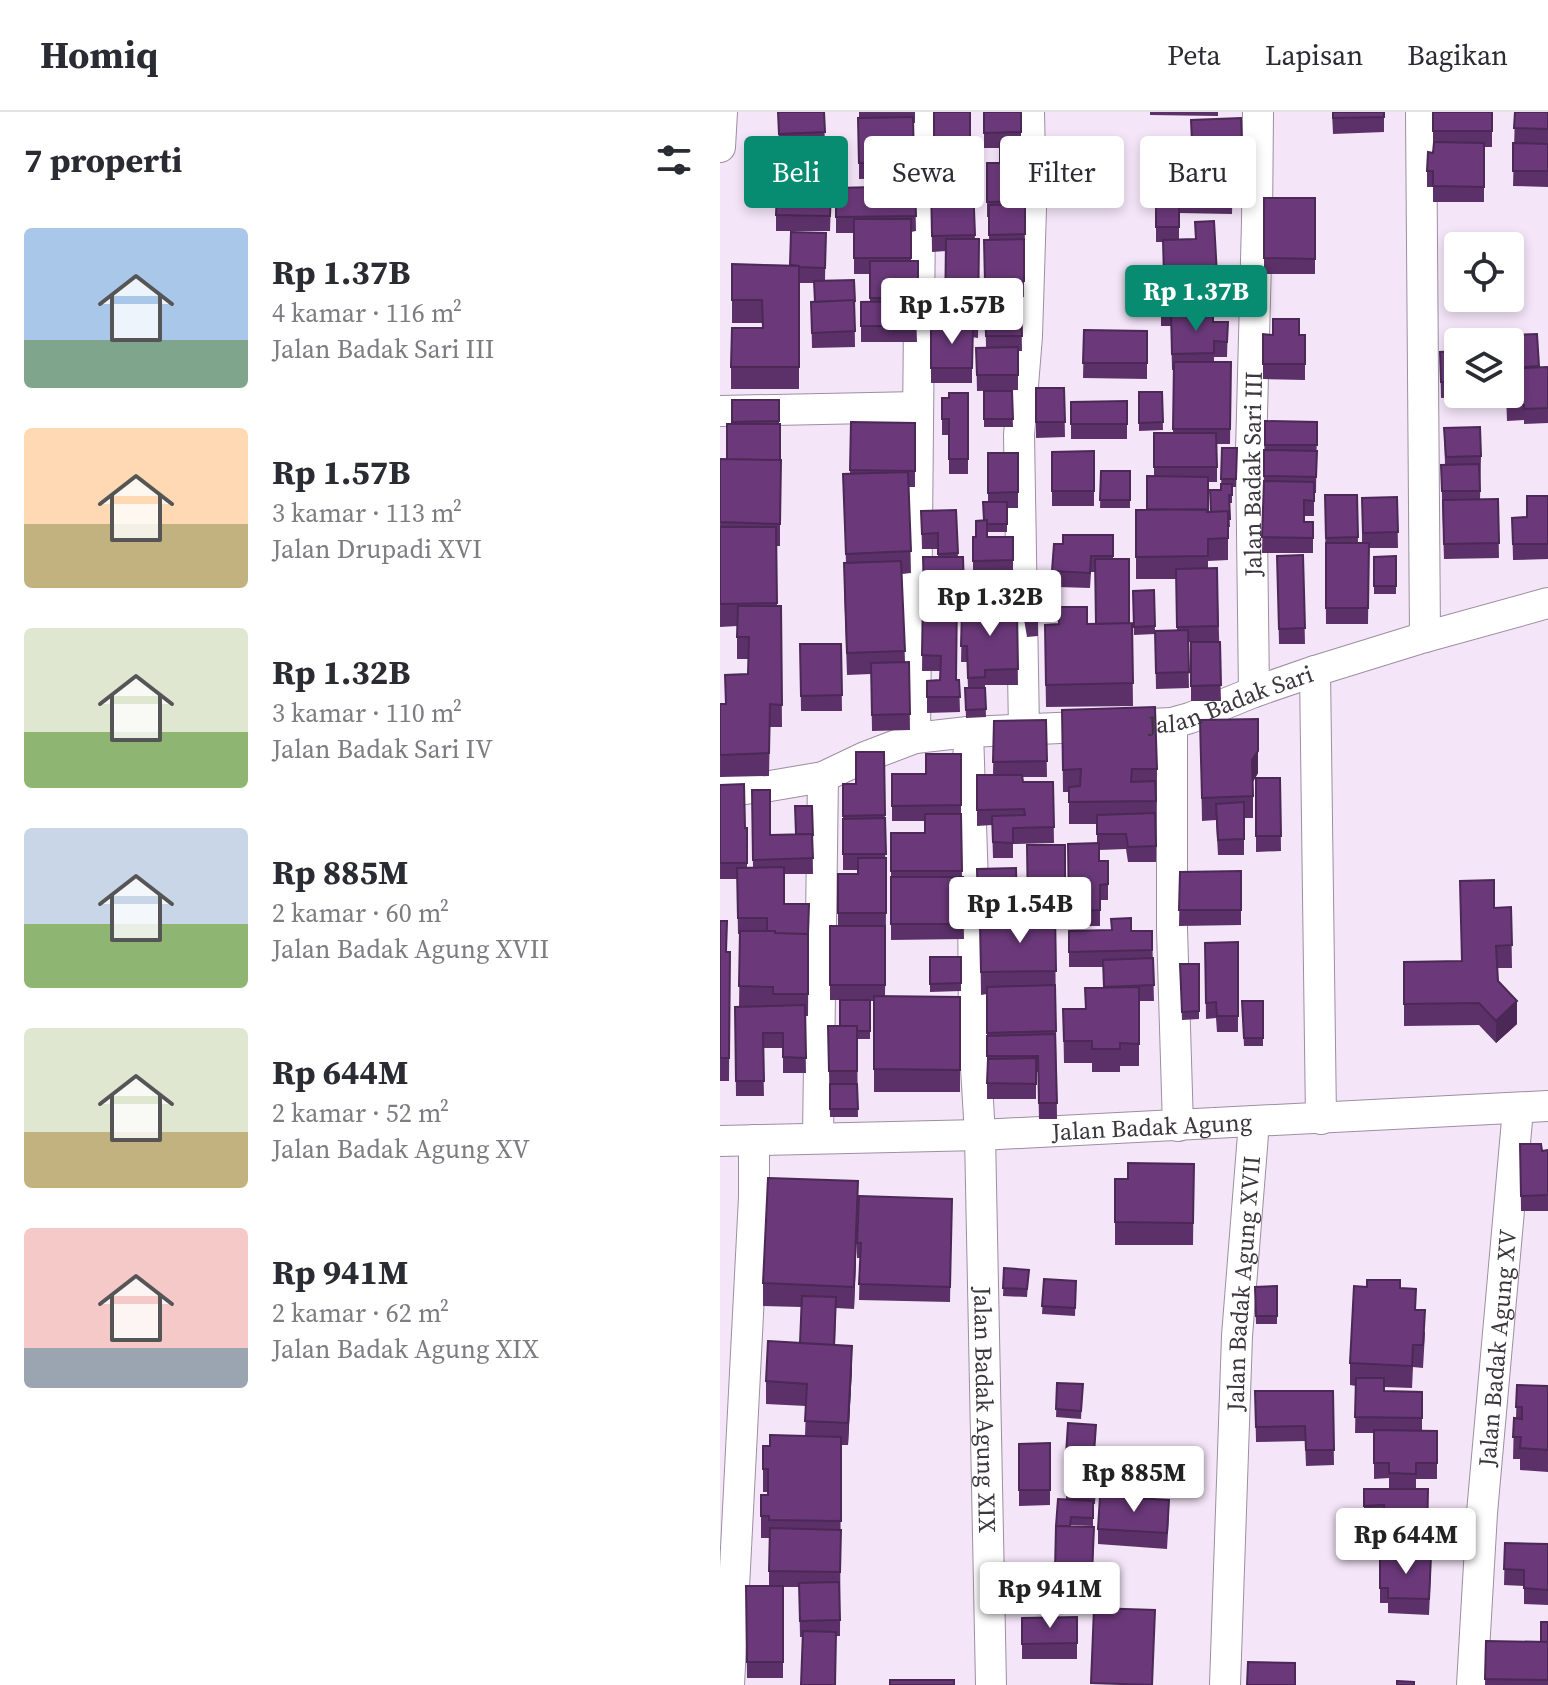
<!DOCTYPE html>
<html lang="id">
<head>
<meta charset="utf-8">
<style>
	:root { --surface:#fff; --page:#f7f7f7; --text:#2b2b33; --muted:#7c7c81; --line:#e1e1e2; --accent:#078b71 }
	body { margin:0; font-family:"Source Serif 4",serif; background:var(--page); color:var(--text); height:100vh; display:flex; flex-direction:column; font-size:30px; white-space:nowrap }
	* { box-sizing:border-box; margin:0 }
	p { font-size:26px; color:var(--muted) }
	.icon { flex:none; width:44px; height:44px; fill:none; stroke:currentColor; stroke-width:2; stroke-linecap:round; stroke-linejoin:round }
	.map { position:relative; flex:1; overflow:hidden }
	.sheet { display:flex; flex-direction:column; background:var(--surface); width:720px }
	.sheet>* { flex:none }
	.top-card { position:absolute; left:24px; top:24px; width:684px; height:72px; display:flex; gap:16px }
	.fabs { position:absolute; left:724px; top:120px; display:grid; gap:16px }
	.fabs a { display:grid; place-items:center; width:80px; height:80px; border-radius:8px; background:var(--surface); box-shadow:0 4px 12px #0003; font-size:40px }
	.price { position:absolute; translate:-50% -68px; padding:0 18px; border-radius:8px; background:#fff; color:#222; font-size:26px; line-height:52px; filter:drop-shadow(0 2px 4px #0008) }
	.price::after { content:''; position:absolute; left:50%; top:48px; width:24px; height:18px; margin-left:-12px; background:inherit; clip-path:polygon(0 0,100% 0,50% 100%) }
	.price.active { background:var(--accent); color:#fff }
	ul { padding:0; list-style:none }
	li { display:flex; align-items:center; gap:24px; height:200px; padding:0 24px }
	li span { display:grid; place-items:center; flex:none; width:224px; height:160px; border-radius:8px; color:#555 }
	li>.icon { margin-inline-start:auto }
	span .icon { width:96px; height:96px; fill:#fffc; stroke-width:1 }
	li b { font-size:34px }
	h2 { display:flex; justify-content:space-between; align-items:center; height:96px; padding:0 24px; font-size:34px }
	.tag { padding:0 28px; border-radius:8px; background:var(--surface); box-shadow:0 4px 12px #0003; font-size:28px; line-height:72px }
	.tag.active { background:var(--accent); color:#fff }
	header { display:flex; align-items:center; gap:48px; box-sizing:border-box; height:112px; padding:0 40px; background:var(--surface); border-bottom:2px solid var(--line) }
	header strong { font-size:38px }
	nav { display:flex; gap:44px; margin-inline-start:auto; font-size:28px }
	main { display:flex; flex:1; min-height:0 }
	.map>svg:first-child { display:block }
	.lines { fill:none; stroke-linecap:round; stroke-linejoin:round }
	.minor-casing { stroke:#9c8fa1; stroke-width:32 }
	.minor { stroke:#fff; stroke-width:30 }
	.wall { fill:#5c3169; fill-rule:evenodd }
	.shaded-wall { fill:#4b2855 }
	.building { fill:#6b397a; stroke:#4b2855; stroke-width:2 }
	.labels { text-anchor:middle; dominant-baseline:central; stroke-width:8; stroke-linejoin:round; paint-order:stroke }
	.street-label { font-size:24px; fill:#3c373e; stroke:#fff }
</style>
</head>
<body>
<header>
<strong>Homiq</strong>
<nav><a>Peta</a><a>Lapisan</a><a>Bagikan</a></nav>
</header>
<main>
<section class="sheet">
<h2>7 properti<svg class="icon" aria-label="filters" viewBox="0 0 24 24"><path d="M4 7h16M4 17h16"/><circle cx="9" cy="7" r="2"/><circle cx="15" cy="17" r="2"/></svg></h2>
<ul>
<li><span style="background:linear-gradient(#a9c7e8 70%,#7fa58c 0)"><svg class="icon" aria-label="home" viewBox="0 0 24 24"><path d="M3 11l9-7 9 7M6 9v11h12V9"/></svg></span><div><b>Rp 1.37B</b><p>4 kamar · 116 m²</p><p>Jalan Badak Sari III</p></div></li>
<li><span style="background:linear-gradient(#ffd9b3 60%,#c2b280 0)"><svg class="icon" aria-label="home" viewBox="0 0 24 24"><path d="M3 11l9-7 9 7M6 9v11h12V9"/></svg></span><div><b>Rp 1.57B</b><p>3 kamar · 113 m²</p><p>Jalan Drupadi XVI</p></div></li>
<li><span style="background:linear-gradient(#dfe7d0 65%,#8fb573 0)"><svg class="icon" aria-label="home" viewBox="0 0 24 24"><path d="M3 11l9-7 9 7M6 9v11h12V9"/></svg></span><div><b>Rp 1.32B</b><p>3 kamar · 110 m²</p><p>Jalan Badak Sari IV</p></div></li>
<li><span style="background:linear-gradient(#c9d6e8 60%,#8fb573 0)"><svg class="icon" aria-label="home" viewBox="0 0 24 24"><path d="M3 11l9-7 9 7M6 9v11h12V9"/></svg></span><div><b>Rp 885M</b><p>2 kamar · 60 m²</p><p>Jalan Badak Agung XVII</p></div></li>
<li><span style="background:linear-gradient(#dfe7d0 65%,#c2b280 0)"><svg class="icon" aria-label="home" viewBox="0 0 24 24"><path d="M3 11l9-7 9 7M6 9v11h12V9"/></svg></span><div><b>Rp 644M</b><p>2 kamar · 52 m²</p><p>Jalan Badak Agung XV</p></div></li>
<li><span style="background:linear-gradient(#f6c9c9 75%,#9aa5b1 0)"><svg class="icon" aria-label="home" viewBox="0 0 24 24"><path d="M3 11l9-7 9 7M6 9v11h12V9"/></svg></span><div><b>Rp 941M</b><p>2 kamar · 62 m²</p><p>Jalan Badak Agung XIX</p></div></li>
</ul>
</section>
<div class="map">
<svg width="828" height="1573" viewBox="0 0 828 1573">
	<rect width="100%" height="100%" fill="#f4e5f8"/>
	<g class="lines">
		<g class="minor-casing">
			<g id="minor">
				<path d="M701,0L705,525"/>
				<path d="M0,35L2,0"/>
				<path d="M0,299L198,295"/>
				<path d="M595,559L601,1007"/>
				<path id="s1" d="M534,580L531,340L537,110L538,0"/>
				<path d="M452,611V817L458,1014"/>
				<path d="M304,618L299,323L307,224L311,97L309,0"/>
				<path id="s2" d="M248,620L253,773L254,922L260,1023L271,1573"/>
				<path d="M195,626L201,0"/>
				<path id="s3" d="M0,680L50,674L103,665L145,645L195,626L248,620L452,611L470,606L534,580L595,559L705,525L828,491"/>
				<path d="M98,1025L103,665"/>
				<path id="s4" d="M0,1029L260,1023L828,994"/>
				<path d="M9,1573L34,1085V1028"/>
				<path id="s5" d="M505,1573L517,1224L534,1010"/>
				<path id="s6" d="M752,1573L762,1401L798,997"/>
			</g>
		</g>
		<use href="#minor" class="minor"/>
	</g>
	<path class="wall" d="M58,0H104L105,36L59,38Z
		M139,0H195V11H193L194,66L139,67Z
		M213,0H250V48H214Z
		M264,0H301V35H299V51H304L305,138H304V185H301L302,239H298V278L257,279L256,236L266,235L264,128H269V105H267V51H280V36H264Z
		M430,0H498V4L430,3Z
		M612,0H664V20L613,22Z
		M713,0H772V35H764V90H713V75H707V59L713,41Z
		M795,0H828V75L793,74Z
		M521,6L522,44L472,46L471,8Z
		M436,56L513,58L512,102L459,101V127H475V110L497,163V179H490V200L493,210H508L507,245H494V250H511L510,332H497V370H488V400H491L501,378L502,336H517L516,375H512V391H509L510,415H508V448L488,449V456H497L501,589H471V530H468L469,576L436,577L435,522L414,523L413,479L434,478L435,519L457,518L456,467H416V398H427L434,364V321H453L454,258H452L451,214H441V166L444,165L443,130H436Z
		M112,57L110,119H56V103Z
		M253,72L255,127L259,143L258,226L252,225V271H211V212H225L226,139L212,140L211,73Z
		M195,74L196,119L191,120V149H198V201H196L197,230H141V190L150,189V162H134V121H116V76Z
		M544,86H595V162H544Z
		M106,121L105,168H134L135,235L92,236L91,190H94V171H79V277H11V255L42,216V211H12V152L70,153Z
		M364,218L427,219V267L363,266Z
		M543,222L585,223V268L543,267Z
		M817,222L819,256L828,255V311L804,312V308L787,309L786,282L791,261L790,250Z
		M738,239V282H775V284L721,286L720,240Z
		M316,276H344L345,325L316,326Z
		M264,279H292L293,315H264Z
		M419,280H442L443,318L419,319Z
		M248,281V362H229V323H222V286H229Z
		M12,288H59V312H60V434H56L57,494H61L62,615H50L49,664L0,665V592H5V563L28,562V547H17V514L0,515V347H7L12,312Z
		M407,289V327H351V290Z
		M545,309L597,310L596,381H594V404H584V410H593V441H542Z
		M131,310L195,311V375H189L191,461L182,462L185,550H189L190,618L152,619L151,562L127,563L124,474V451H126L123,362H130Z
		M724,316L761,344L760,388L778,387L779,446L724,447L721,353H725Z
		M374,339V394H332V340Z
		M268,341H298V396H287V420H267V425H293V464H253V425H256V409L263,408L268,390Z
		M381,359H410V396H380Z
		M605,383H637L638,431H642V386L677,385L678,436H649L648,512H606Z
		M828,384V447L793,448L792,406L807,405Z
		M236,398L238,445H243L244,492H237L236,568H239L240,600L207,601V569L220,568V559H202L203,445H218V437H202L201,399Z
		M393,423V447L409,511H412L413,594L326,595L325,535L339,512V509L318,510V524L307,525L304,507V492H307L332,465L334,432H343ZM371,460H375L376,512H367L339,498L338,475L370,476Z
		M583,443L585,532H559L557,444Z
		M676,444V482H654V445Z
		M242,499H297L298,573H265L266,605L246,606L245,576H248L247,550H241Z
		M80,532H121L122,599H81Z
		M342,598L437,657L436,750H408L406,737L379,738V749L388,772V788H380V814H349L348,732L377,731V712H349V680H343Z
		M326,608L327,665H302L303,670H333L334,731L293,732V746H273L272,713L257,714V663H273L274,609Z
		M480,608L538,661L533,670V706H524V743H498L496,708L482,709Z
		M164,640L166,801L165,884L240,885V980H154V889H150V927H137L138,1005H110L108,914H120V888H110V814H118V762H138V758H123V672H136Z
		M241,642V709L242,765H243L244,827L171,828V721H205V709H172V662H206Z
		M536,666H560L561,739L536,740Z
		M0,673L25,716H27V756H33L32,678L50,723L76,722L92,694L93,762H64V792H89L88,904H85L86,961H63V936H43L44,984H16L15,895H19L20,822H18L17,767H0Z
		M307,733H345V812H335L337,1007H319L318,960H316V987H267V882L261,883L260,816H258L257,757L296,756L297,811H303L307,800Z
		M521,759V813L459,814L460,760Z
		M791,795L792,856H777L778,869L797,912L776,931L759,913L684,914V850L742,849L774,796Z
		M391,807L411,819H432L434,889H419V954H400V960H372V951H344L343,897H365L384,876L383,855H349V819L391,818Z
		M0,809L6,840H10L9,969H0Z
		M518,830V920H497L496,906L486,907L485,831Z
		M210,845H241V879L210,880Z
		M460,852H479V907L462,908Z
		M522,889H543V934H524Z
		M800,1032L822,1039L828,1038V1099H801Z
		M474,1052L473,1133H395V1067H408Z
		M232,1087L230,1190L139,1188L140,1146H137V1131Z
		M138,1092L134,1197L116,1196L115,1233L132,1256L128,1333H121L120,1524L80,1525L79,1475H63V1566H27L26,1474H49V1426H41V1383H48V1380H43V1334H50L85,1324L86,1294L46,1292V1269L80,1231L81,1195L43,1194V1171Z
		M284,1156L309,1158L307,1185L283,1184Z
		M324,1167L356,1169L355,1204L322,1202Z
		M557,1174V1212H536L535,1175Z
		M680,1176L696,1198L705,1221L703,1256L693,1255L692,1276L664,1275V1279L702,1280V1319H717V1367H696V1377H708L707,1442L643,1441V1409L664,1410L644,1409V1377H669V1366L654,1367V1321H635L636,1274L630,1273V1251Z
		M337,1271L363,1272L361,1307L336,1305Z
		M797,1273L828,1274V1360L800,1358V1347H793L794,1306H796Z
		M535,1279H613L614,1353L586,1354L585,1329L536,1330Z
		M330,1331V1393L299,1394V1332Z
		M375,1341L377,1357L375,1392H373V1414L351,1413V1414L374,1431L372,1475L335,1474L336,1414L346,1387L347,1351L346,1343Z
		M449,1403L447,1437L378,1432V1417Z
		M785,1431L828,1432V1493L804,1492V1474L784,1473Z
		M660,1444L711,1459L709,1503L668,1501V1491H660Z
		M357,1505V1547H302V1506Z
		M828,1510V1573H765L766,1529L821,1530Z"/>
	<path class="shaded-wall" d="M538,639V661L532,671V648Z
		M797,889V912L776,931V909Z
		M138,1069V1092L134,1197V1175Z
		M132,1234V1256L128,1333V1311Z"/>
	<path class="building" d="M58,0H104L105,20L59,22Z
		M214,0H250V32H214Z
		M264,0H301V20L264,21Z
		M613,0H664V5L613,6Z
		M713,0H772V19H713Z
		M795,0H828V17L794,16Z
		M193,5L194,50L139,51L138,6Z
		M521,6L522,29L472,30L471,8Z
		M280,30H299V51H280Z
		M714,30L764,31V75L713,74V59H707L708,40L713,41Z
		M793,31L828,32V59H793Z
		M267,51H304L305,89L267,90Z
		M436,56L513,58L512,87L459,86V115H436Z
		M58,57H112L110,104L56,103Z
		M253,72L255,123L212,124L211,73Z
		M195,74L196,104L116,105V76Z
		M544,86H595V147L544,146Z
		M305,92V122L269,123V93Z
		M134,107H191V146H134Z
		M494,109L497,163H490V198H441V166L444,165L443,128L476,127L475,110Z
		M71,120L106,121L105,156L79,155V154L70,153Z
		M226,127H259L258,210H225Z
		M304,127V169L265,170L264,128Z
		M150,149H198V186H150Z
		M12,152L79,154V255H11L12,216H43L42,188H12Z
		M134,168L135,190L134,188L95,190L94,169Z
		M265,182H301L302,224H266Z
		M134,188L135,219L92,221L91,190Z
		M196,189L197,214H141V190Z
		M493,200V210H508L507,230L494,229V241L452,242L451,201Z
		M553,207H579V223H585V252H543V222L553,223Z
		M211,212L253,213L252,256H211Z
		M364,218L427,219V251H363Z
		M817,222L819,254L791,256L789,223Z
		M298,235V263H257L256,236Z
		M738,239V270H721L720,240Z
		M454,250H511L510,317H453Z
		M828,255V296L804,297V293H787V282H790V261L803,260V256Z
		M316,276H344L345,310H316Z
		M264,279H292L293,307H264Z
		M419,280H442L443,310L419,311Z
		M229,281H248V347H229V307H222V286H229Z
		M12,288H59V309L12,310Z
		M407,289V312H351V290Z
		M545,309L597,310V333H545Z
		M131,310L195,311V359L130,358Z
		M7,312H60V348L7,347Z
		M760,315L761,344L726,345L724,316Z
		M434,321H496L497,355H434Z
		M502,336H517L516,367H501Z
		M544,338L597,339L596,365L544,364Z
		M374,339V379H332V340Z
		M268,341H298V380L268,381Z
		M0,347L61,348L60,412L0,410Z
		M759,352L760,379H722L721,353Z
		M381,359H410V388H380Z
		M188,360L191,439L126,442L123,362Z
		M427,364L488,365V398L427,397Z
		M544,369L594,370V389L584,388V410H593V426L542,425Z
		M501,372H512V383H509L510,407H508V399L491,400L490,378H501Z
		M605,383H637L638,425L606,426Z
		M807,384H828V432H793L792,406L807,405Z
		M677,385L678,420L643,421L642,386Z
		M778,387L779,431L724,432L723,388Z
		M263,390H287V412H267V408H264Z
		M487,397V400L508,399V426L488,427V444L416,445V398Z
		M236,398L238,441L218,442V421L202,422L201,399Z
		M267,408V425H293V448L253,449V425H256V409Z
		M0,415H56L57,491L0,492Z
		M343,423H393V444H371L370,461L332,459L334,432H343Z
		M606,431H649L648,496H606Z
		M583,443L585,516L559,517L557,444Z
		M676,444V474H654V445Z
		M203,445H243L244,476L204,477Z
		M375,447H409V511L376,512Z
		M181,449L185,539L127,541L124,451Z
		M497,456L498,514L457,515L456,457Z
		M338,465L339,494L316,495L318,508L307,509L304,492H307L306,466Z
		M434,478L435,514L414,515L413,479Z
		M203,481L237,482L236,568H239L240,585H207V569L220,568L221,544L202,543Z
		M266,484L286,485L285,499H297L298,557L265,558V565L248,566L247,534H241L242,499H265Z
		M18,494H61L62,593L50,592L49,641L0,643V592H6L5,563L28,562L29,525H17Z
		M339,495H367V512L412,511L413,571L326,573L325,513L339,512Z
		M468,518L469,560L436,561L435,519Z
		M471,530H500L501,573L471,574Z
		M80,532H121L122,583L81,584Z
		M189,550L190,602L152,603L151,551Z
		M245,576H265L266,597L246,598Z
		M435,595L437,657H412L411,670L435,669L436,689L349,690V675L360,674L361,657L343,658L342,598Z
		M538,607V639L532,648L533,684L482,686L480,608Z
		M326,608L327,649L273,650L274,609Z
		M136,640H164L165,703L123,704V672H136Z
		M206,642H241V693L172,694V662H206Z
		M257,663H302L303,670H333L334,715L293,716V731L273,730L272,704L305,703L304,697L257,698Z
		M536,666H560L561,724H536Z
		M24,672L25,716H27V751H0V673Z
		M32,678H50V723L92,722L93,746L33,748Z
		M524,690V727L498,728L496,692Z
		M75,694H92L93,724L92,722H76Z
		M435,701L436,734L408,735L406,722H377V703Z
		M205,702H241L242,759H171V721H205Z
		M165,706L166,742H123V707Z
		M379,731V749H388V772L380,773V798L349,799L348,732Z
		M307,733H345V796L308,798Z
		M138,746H166V801H118V762H138Z
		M64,755V792H89L88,822L55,821V819H47V806H18L17,756Z
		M296,756L297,799L258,800L257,757Z
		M521,759V798H459L460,760Z
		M171,765H243L244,812H171Z
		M774,768V796L791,795L792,833L776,834L778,869L797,889L776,909L759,891L684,892V850L742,849L740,769Z
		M304,800H335L336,859L261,860L260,812L303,811Z
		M411,806V819H432V838L349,840V819L392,818L391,807Z
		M0,809H7L6,840H10L9,946H0Z
		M110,814H165V873H110Z
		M20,819H55V821L88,822V882H53V875L19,874Z
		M518,830V904H497L496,890L486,891L485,831Z
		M210,845H241V871L210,872Z
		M433,846L434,873L384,875L383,848Z
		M460,852H479V899L462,900Z
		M335,873L336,919L267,921V875Z
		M419,875V932L400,931V937H372V929H344L343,897H366L365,876Z
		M154,884L240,885V958L154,957Z
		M120,888H150V919H137V914H120Z
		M522,889H543V926H524Z
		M85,893L86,946L63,945V921H43L44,969H16L15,895Z
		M108,914H137V959H109Z
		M335,922L337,991H319L318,944H267V924Z
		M316,946V972L267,971L268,947Z
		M110,972H137L138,997H110Z
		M800,1032H821L822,1039L828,1038V1083L801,1084Z
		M408,1051L474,1052L473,1111L395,1110V1067H408Z
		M48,1066L138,1069L134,1175L43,1171Z
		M139,1084L232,1087L230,1175L139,1172L141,1131H137Z
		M284,1156L309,1158L307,1177L283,1176Z
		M324,1167L356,1169L355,1196L322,1194Z
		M647,1168H680V1176L696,1177L695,1198H705L703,1233H693L692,1254L630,1251L634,1174L647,1175Z
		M557,1174V1204H536L535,1175Z
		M82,1184L116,1185L114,1233L80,1231Z
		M48,1229L132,1234L128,1311L85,1309L87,1272L46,1269Z
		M636,1266H664V1279L702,1280V1306L635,1305Z
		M337,1271L363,1272L361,1299L336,1297Z
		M797,1273L828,1274V1338L800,1336L801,1325H793L794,1306L802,1307V1295H796Z
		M535,1279H613L614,1338H586L585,1314L536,1315Z
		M348,1311L376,1313L374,1341L348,1340L347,1343H346Z
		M654,1318L717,1319V1351H696V1362L669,1361V1351H654Z
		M50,1323L121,1325V1409L49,1408V1404H41V1383H48V1357H43V1334H50Z
		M330,1331V1378H299V1332Z
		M348,1340L377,1342L375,1377L346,1375Z
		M644,1377H708L707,1426H643V1409L664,1410V1393L644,1394Z
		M380,1384L449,1388L447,1421L378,1417Z
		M338,1387L373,1389V1406L351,1405L350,1414H336Z
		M336,1414L374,1415L372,1460L335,1459Z
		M50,1416L121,1418L120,1460L49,1459Z
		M785,1431L828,1432V1478L804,1476V1458L784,1457Z
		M660,1444H711L709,1487L668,1486V1476H660Z
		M119,1470L120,1508L80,1509L79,1471Z
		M26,1474H63V1550H27Z
		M374,1496L435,1498L432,1573L371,1571Z
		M357,1505V1531L302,1532V1506Z
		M821,1510H828V1530H821Z
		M83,1519L116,1520L115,1573H81Z
		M766,1529L828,1530V1568L765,1567Z
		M528,1550L575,1551V1573H527Z
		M170,1568H234V1573H170Z
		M677,1569L694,1570V1573H677Z"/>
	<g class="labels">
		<g class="street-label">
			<text stroke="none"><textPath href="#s1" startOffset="218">Jalan Badak Sari III</textPath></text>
			<text stroke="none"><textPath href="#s3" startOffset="524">Jalan Badak Sari</textPath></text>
			<text stroke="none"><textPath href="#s4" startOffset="432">Jalan Badak Agung</textPath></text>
			<text stroke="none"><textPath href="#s5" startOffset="402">Jalan Badak Agung XVII</textPath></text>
			<text stroke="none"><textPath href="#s6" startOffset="338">Jalan Badak Agung XV</textPath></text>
			<text stroke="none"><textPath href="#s2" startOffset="678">Jalan Badak Agung XIX</textPath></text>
		</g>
	</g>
</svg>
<div class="fabs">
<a><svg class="icon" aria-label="locate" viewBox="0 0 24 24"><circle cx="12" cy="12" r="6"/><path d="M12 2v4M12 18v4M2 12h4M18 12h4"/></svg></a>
<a><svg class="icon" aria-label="layers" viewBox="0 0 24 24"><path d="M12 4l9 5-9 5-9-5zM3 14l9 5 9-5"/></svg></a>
</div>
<b class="price active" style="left:476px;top:221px">Rp 1.37B</b>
<b class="price" style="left:232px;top:234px">Rp 1.57B</b>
<b class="price" style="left:270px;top:526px">Rp 1.32B</b>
<b class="price" style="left:300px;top:833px">Rp 1.54B</b>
<b class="price" style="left:414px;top:1402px">Rp 885M</b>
<b class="price" style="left:686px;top:1464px">Rp 644M</b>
<b class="price" style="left:330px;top:1518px">Rp 941M</b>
<div class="top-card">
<a class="tag active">Beli</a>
<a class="tag">Sewa</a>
<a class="tag">Filter</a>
<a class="tag">Baru</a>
</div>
</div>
</main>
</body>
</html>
